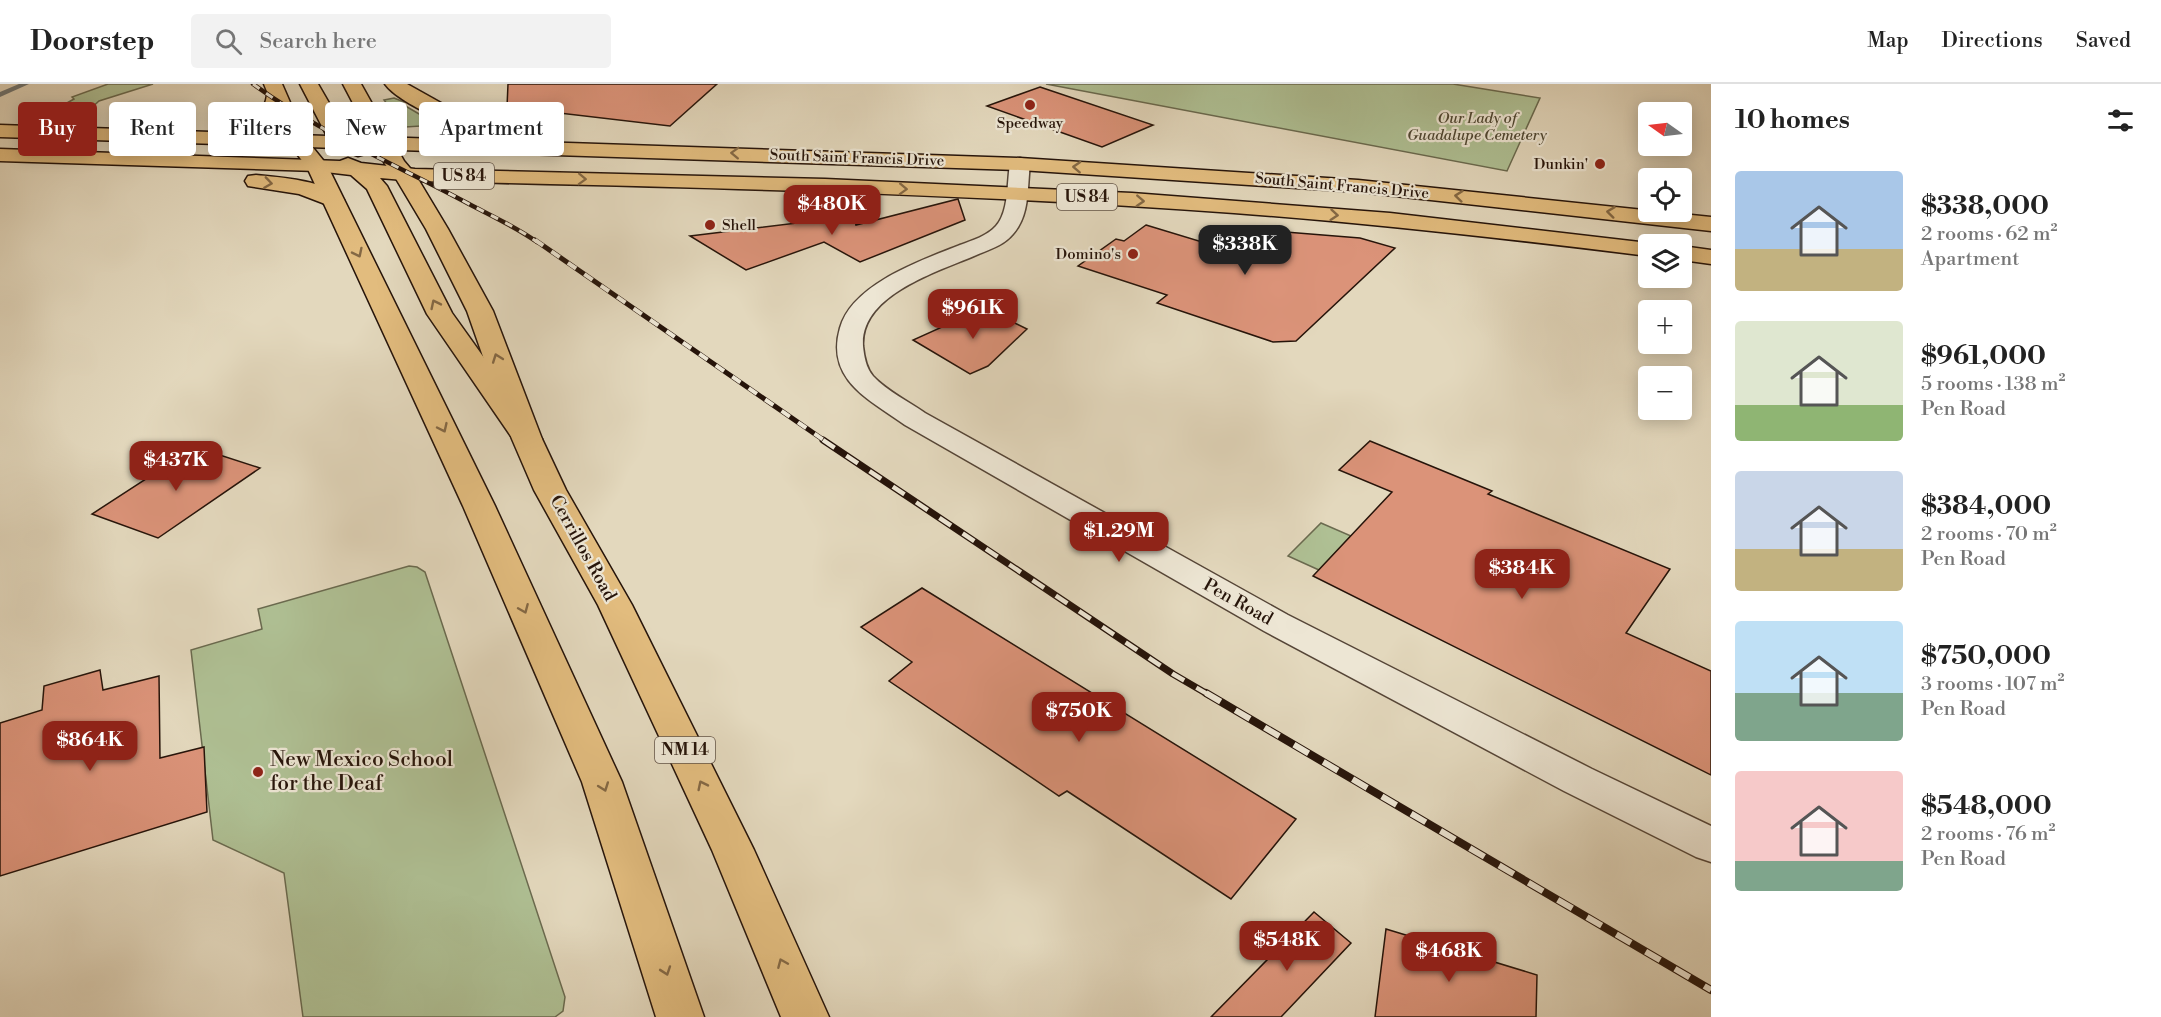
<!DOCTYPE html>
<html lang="en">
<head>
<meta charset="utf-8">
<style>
	:root { --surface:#fff; --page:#f2f2f2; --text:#222; --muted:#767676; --line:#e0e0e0; --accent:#8f2418 }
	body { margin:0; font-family:"Libre Bodoni",serif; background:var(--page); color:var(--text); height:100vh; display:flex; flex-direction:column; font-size:22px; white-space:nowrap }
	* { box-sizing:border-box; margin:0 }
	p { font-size:20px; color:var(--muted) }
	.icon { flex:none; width:33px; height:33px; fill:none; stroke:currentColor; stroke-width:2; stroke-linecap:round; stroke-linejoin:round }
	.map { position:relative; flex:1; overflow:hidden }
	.drawer { display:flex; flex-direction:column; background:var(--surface); width:450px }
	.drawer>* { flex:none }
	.guide { position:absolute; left:18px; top:18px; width:570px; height:54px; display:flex; gap:12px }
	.needle { width:39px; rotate:284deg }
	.fabs { position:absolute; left:1638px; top:18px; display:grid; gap:12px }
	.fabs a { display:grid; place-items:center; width:54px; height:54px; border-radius:6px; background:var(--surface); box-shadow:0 3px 15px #0003; font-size:30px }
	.price { position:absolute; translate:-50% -51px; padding:0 14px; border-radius:12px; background:var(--accent); color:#fff; font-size:20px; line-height:39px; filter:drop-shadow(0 2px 3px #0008) }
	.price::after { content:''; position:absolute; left:50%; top:36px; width:18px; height:14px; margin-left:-9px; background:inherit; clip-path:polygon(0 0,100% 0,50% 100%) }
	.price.current { background:#222; color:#fff }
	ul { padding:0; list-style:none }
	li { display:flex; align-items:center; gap:18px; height:150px; padding:0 24px }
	li span { display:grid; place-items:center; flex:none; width:168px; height:120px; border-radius:6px; color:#555 }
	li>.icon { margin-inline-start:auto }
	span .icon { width:72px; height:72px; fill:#fffc; stroke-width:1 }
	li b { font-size:26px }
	h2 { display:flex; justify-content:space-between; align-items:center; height:72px; padding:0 24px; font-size:26px }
	.tag { padding:0 21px; border-radius:6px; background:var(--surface); box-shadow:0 3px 15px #0003; font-size:21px; line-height:54px }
	.tag.current { background:var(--accent); color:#fff }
	header { display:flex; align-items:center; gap:36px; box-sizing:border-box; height:84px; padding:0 30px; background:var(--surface); border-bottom:2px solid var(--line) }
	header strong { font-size:28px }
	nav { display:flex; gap:33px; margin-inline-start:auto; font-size:21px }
	.search { width:420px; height:54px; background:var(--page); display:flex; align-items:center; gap:15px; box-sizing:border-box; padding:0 21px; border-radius:6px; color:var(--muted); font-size:22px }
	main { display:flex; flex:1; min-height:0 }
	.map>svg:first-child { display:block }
	.green { fill:#afc094; stroke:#6a6a4f; stroke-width:1.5 }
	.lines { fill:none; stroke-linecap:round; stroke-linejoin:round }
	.stream { fill:#6c7575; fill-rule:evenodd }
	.building { fill:#db9379; stroke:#26140a; stroke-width:1.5 }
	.minor-casing { stroke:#554537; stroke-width:3 }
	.major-casing { stroke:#26140a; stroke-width:3 }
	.highway-casing { stroke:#26140a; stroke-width:3 }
	.minor { fill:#ede6d4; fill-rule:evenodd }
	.major { fill:#e2bc7e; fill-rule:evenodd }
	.highway { fill:#e2bc7e; fill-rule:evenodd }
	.rail-far3-casing { stroke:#26140a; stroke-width:4.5 }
	.rail-far2-casing { stroke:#26140a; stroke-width:5 }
	.rail-far1-casing { stroke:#26140a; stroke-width:7 }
	.rail-casing { stroke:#26140a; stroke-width:8 }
	.rail-far3 { stroke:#ede6d4; stroke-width:3; stroke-dasharray:8; stroke-linecap:butt }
	.rail-far2 { stroke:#ede6d4; stroke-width:4; stroke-dasharray:10; stroke-linecap:butt }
	.rail-far1 { stroke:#ede6d4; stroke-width:4.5; stroke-dasharray:14; stroke-linecap:butt }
	.rail { stroke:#ede6d4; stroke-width:6; stroke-dasharray:17; stroke-linecap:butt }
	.oneway { stroke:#846844 }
	.poi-dot { fill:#8f2418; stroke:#ede6d4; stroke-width:2 }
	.labels { text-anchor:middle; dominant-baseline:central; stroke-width:4.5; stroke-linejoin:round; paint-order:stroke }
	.far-park-label { font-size:15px; font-style:italic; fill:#4f4833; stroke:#ede6d4 }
	.far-poi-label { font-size:15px; fill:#26140a; stroke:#ede6d4; text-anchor:end }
	.far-street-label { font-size:15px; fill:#26140a; stroke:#ede6d4 }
	.shield { fill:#ede6d4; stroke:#625347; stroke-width:1.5 }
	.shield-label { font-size:16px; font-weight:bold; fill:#26140a }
	.street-label { font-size:18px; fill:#26140a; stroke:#ede6d4 }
	.near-poi-label { font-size:21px; fill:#26140a; stroke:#ede6d4; text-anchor:start }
</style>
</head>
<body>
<header>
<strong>Doorstep</strong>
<div class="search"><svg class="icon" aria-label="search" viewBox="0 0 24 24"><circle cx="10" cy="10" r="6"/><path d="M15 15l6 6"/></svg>Search here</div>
<nav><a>Map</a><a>Directions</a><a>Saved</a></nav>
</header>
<main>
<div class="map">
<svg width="1711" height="933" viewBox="0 0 1711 933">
	<rect width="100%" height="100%" fill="#e3d8bd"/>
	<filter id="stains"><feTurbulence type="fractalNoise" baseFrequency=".00333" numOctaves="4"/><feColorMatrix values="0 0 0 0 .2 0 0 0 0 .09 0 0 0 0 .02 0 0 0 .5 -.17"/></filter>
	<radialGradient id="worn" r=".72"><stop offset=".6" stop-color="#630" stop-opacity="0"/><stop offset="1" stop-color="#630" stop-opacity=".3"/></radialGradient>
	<path class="green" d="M108,0H153L99,17L87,28L44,32L74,15L72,13Z
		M1046,0H1453L1540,14L1507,87Z
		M394,14L404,18L402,20L438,41L405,43L384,16Z
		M1321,439L1351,452L1319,486L1288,472Z
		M409,482L417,483L425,488L565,913L563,927L555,933H303L284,789L213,756L191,566L262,545L258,525Z"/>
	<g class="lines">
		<path class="stream" d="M19,0H29L0,13V8Z"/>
	</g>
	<path class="building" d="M508,0H717L670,42L507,23Z
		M1040,3L1153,41L1102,63L987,22Z
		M958,115L965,136L860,178L824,158L746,186L690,152L854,132L856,141Z
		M1146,141L1225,165L1250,145L1360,154L1395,164L1296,257L1273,258L1157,219L1167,211L1078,182L1116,155L1124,157Z
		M984,224L1027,245L988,282L970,290L913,256Z
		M1370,357L1492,407L1488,410L1670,485L1626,549L1711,587V691L1313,492L1392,408L1339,386Z
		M195,363L260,384L158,454L92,430Z
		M922,504L1296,735L1231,815L1067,707L1059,712L889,597L912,578L861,543Z
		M100,586L103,606L159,592L160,674L204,663L207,728L0,792V639L42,626L44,602Z
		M1314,828L1351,859L1281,933H1211Z
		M1386,845L1537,891L1536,933H1375Z"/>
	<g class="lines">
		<g class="minor-casing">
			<path id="minor" d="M1020,74L1027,76L1030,80C1027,104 1030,131 1013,150C1003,162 988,166 974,172C937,188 860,211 863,262C864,272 866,284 873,292C887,307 908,317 925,329L1288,531L1592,685L1711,742V778L1696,773L1564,707L1264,547L905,341C870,316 825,296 840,244C852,200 922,176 960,161C973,156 987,152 996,142C1009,128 1007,98 1010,80L1013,76Z"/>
		</g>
		<g class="major-casing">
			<path id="major" d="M264,0H282L306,55L327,81L495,422L622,698L704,933H656L582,698L463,422L307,83L287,57Z
				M343,0H361L404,77L415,90L448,145L493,227L542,355L566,406L632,521L754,766L829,933H781L712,766L598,521L534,406L512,355L467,227L426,145L395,93L385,80Z"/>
		</g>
		<g class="highway-casing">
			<path id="highway" d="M300,0H318L348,52L499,57C472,50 401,22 385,0H407L466,33L510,48L513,52L506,57L1020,74L1358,96L1711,133V147L1358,108L1020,86L367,65L365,70L358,72L337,64L0,53V41L211,48L213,43C228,39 257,35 265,19C267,15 266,11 269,6H283L285,10C281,35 259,43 237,49L327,52Z
				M0,65L340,77L348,74L361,79L415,85L825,95L1132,109L1390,129L1657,160H1648V172C1510,155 1373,139 1234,129C962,109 688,103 415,97L380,94L387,102L452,229L542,355L537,361L527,364L517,361L427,230L367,105L351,91L317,87L0,77Z
				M256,91C278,93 331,97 344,116L341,121L333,123L299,110L248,102L245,97L248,92Z
				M1682,162L1711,166V180L1682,176Z"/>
		</g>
		<use href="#minor" class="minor"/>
		<use href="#major" class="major"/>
		<use href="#highway" class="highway"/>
		<g class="rail-far3-casing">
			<path id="rail-far3" d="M253,0C320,49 397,81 469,120C492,132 516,143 537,158"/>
		</g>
		<g class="rail-far2-casing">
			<path id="rail-far2" d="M535,156L825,357"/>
		</g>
		<g class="rail-far1-casing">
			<path id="rail-far1" d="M823,356L1173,590L1209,611"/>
		</g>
		<g class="rail-casing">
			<path id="rail" d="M1206,609L1711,906"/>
		</g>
		<use href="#rail-far3" class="rail-far3"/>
		<use href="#rail-far2" class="rail-far2"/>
		<use href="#rail-far1" class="rail-far1"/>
		<use href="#rail" class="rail"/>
	</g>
	<defs><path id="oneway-chevron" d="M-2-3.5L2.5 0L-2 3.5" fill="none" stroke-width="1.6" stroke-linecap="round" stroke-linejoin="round" transform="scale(1.5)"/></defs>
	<g class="oneway">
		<use href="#oneway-chevron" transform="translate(735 69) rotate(-178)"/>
		<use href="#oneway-chevron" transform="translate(1077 83) rotate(-177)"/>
		<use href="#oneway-chevron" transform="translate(582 95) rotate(2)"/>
		<use href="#oneway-chevron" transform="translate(268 99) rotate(8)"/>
		<use href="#oneway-chevron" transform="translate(903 105) rotate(2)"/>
		<use href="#oneway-chevron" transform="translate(1459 112) rotate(-174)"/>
		<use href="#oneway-chevron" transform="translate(1140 117) rotate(3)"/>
		<use href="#oneway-chevron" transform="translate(1611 128) rotate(-173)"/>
		<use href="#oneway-chevron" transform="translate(1334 131) rotate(5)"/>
		<use href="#oneway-chevron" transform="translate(358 169) rotate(64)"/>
		<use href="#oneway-chevron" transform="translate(435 220) rotate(-116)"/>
		<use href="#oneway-chevron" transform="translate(497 274) rotate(-110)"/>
		<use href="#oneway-chevron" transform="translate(443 344) rotate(65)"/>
		<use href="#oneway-chevron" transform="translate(524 525) rotate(67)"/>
		<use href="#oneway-chevron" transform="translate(702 701) rotate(-116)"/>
		<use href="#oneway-chevron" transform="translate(604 703) rotate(70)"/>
		<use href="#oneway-chevron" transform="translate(782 879) rotate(-113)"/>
		<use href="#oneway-chevron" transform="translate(666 887) rotate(71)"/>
	</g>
	<g class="poi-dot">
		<circle cx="1030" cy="21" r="6"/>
		<circle cx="1600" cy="80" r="6"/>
		<circle cx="710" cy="141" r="6"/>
		<circle cx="1133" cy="170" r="6"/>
		<circle cx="258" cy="688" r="6"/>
	</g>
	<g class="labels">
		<g class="far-park-label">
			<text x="1477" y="34">Our Lady of<tspan x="1477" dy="17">Guadalupe Cemetery</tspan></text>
		</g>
		<g class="far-poi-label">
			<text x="1030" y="39" text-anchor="middle">Speedway</text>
			<text x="1588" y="80">Dunkin'</text>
			<text x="722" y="141" text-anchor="start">Shell</text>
			<text x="1121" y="170">Domino's</text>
		</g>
		<g class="far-street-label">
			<text transform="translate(857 74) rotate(2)">South Saint Francis Drive</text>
			<text transform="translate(1342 102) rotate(5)">South Saint Francis Drive</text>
		</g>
		<g class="shield">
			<rect x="434" y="79" width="60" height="26" rx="4.5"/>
			<rect x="1057" y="100" width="60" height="26" rx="4.5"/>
			<rect x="655" y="653" width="60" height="26" rx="4.5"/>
		</g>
		<g class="shield-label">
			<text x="464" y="92">US 84</text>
			<text x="1087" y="113">US 84</text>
			<text x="685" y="666">NM 14</text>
		</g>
		<g class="street-label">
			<text transform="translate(583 464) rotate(61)">Cerrillos Road</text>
			<text transform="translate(1238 518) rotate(29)">Pen Road</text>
		</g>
		<g class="near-poi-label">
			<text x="270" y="676">New Mexico School<tspan x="270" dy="24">for the Deaf</tspan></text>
		</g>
	</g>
	<rect width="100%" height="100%" filter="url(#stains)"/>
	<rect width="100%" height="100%" fill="url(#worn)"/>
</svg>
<div class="fabs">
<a><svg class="needle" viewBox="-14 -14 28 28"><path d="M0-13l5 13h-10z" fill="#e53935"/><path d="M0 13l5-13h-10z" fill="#767676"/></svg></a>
<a><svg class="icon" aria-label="locate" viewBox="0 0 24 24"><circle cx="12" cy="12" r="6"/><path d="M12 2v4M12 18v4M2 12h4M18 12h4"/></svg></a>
<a><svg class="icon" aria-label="layers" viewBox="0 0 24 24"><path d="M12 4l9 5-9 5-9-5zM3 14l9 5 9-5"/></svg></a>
<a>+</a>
<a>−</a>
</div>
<b class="price" style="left:832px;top:152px">$480K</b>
<b class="price current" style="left:1245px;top:192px">$338K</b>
<b class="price" style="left:973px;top:256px">$961K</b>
<b class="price" style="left:176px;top:408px">$437K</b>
<b class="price" style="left:1119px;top:479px">$1.29M</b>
<b class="price" style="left:1522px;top:516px">$384K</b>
<b class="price" style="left:1079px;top:659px">$750K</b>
<b class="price" style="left:90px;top:688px">$864K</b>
<b class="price" style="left:1287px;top:888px">$548K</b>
<b class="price" style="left:1449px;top:899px">$468K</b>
<div class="guide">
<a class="tag current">Buy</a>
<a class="tag">Rent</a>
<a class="tag">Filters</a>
<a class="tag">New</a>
<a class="tag">Apartment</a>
</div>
</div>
<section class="drawer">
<h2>10 homes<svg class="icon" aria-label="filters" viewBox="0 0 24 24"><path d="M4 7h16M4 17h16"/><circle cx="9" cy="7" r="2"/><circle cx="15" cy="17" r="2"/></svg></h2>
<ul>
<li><span style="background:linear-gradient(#a9c7e8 65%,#c2b280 0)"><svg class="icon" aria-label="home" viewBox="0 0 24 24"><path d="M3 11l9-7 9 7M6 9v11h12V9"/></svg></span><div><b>$338,000</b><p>2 rooms · 62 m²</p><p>Apartment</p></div></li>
<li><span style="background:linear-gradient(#dfe7d0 70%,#8fb573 0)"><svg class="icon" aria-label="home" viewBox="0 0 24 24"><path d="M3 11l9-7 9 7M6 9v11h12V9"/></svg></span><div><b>$961,000</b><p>5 rooms · 138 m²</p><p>Pen Road</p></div></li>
<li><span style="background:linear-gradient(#c9d6e8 65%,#c2b280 0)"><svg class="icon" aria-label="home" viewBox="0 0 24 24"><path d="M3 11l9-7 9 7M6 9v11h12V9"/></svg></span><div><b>$384,000</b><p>2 rooms · 70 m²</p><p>Pen Road</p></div></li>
<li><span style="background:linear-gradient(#bfe0f5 60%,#7fa58c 0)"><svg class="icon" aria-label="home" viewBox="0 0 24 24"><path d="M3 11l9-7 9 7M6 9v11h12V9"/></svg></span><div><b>$750,000</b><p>3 rooms · 107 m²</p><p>Pen Road</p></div></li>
<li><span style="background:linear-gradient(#f6c9c9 75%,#7fa58c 0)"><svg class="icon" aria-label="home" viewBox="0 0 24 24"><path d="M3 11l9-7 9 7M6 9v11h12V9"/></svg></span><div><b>$548,000</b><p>2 rooms · 76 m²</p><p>Pen Road</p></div></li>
</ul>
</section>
</main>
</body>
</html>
